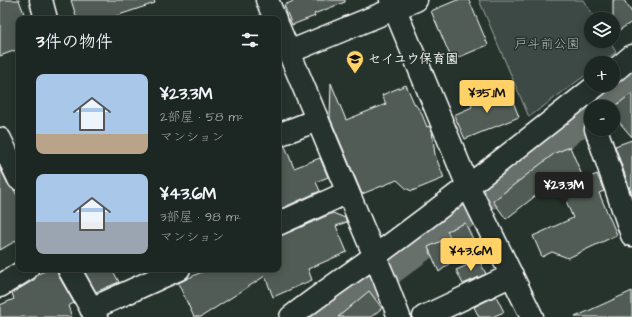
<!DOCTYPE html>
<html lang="ja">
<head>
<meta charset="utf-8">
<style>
	:root { --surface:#1c2622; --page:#252e2a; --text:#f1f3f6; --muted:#a0a5a5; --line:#3a4340; --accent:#ffd166 }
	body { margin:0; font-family:"Architects Daughter","Klee One",sans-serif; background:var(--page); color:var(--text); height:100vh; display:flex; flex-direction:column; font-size:15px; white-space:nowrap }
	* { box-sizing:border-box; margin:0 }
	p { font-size:13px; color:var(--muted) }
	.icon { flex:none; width:22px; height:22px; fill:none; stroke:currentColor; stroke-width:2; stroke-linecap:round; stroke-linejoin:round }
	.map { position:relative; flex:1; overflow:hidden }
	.panel { position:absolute; left:16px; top:16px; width:265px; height:256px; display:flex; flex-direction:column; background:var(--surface); border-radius:8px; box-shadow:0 2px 10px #0003,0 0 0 1px var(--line) }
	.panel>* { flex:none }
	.fabs { position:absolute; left:584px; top:12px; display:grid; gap:8px }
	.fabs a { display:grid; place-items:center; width:36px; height:36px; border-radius:50%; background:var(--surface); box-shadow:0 2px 10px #0003,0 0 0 1px var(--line); font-size:20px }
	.price { position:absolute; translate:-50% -34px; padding:0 9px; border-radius:4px; background:var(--accent); color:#111; font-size:13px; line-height:26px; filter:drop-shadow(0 1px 2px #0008) }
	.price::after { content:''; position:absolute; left:50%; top:24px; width:12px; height:9px; margin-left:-6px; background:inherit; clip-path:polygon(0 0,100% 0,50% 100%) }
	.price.on { background:#222; color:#fff }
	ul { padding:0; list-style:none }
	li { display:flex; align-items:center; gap:12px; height:100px; padding:0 20px }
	li span { display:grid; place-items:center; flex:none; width:112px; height:80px; border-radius:8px; color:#555 }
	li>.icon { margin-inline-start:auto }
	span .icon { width:48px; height:48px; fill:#fffc; stroke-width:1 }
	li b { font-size:17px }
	h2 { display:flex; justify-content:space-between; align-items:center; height:48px; padding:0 20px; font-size:17px }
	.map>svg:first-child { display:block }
	.green { fill:#3e4944; stroke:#9ea4a2 }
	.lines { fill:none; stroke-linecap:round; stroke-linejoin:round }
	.river { stroke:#67706c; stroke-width:37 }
	.building { fill:#515c57; stroke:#fff }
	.minor-casing { stroke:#fff; stroke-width:25 }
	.minor { stroke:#26332d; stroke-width:22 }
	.labels { text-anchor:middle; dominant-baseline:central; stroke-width:3; stroke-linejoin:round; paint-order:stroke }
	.park-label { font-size:13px; fill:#bbbfbe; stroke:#26332d }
	.poi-label { font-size:13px; font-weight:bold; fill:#fff; stroke:#26332d; text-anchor:start }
</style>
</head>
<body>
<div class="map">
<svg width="632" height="317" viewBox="0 0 632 317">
	<rect width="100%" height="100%" fill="#26332d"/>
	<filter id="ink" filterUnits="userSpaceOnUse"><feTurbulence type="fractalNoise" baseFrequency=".025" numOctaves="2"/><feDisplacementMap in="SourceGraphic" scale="8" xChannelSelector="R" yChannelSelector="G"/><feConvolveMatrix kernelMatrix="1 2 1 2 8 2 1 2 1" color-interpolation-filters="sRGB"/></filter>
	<g filter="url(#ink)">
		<path class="green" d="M479,0H583L595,19H591V41H609L616,52L601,63H591V71L529,117Z"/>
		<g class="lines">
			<path class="river" d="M592,107L632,74
				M489,191L591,108
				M322,317L464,210"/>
		</g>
		<path class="building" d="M0,0H19L26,19H19V49L0,56Z
			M71,0H154L155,3L107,19H77Z
			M296,0H345V2L314,14L315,16L292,25L284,5Z
			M457,0H469L488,45L452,60L431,11Z
			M613,0H624L632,13V22L613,34Z
			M331,83L346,120L386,104L382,95L406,85L414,103L421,112L427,127L429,126L432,131L435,155L444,178L412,191L407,189L397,180L362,194L330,118Z
			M508,89L519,117L465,139L454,115L472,107L471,104Z
			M632,93V137L613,115V108Z
			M632,140V195L615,146Z
			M285,146L294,168L320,158L328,177L316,182L320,191L278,210V147Z
			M570,147L584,180L597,174L604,191L599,193L617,235L568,258L552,252L542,257L533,236L573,218L557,179L506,219L493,201L555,153Z
			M0,168L8,184L14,190L19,199V239L0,250Z
			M333,213L345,218L347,222L336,226L347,252L308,269L312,280L273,297L265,276L201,317H194L178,283L208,269H278V236L283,235Z
			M465,223L474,241L471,242L472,245L439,272L428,247L450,237L447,231Z
			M479,260L486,274L463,284L456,270Z
			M50,269H57L58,275L74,303L68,306L72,317H0V305L14,299L12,293L34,280L38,274Z
			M83,269H112L119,282L96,292Z
			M369,291L382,308L371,317H338Z
			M632,291V317H575Z
			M496,296L504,312L492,317H479L474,307Z"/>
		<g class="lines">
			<g class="minor-casing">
				<path id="minor" d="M41,0L46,19
					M267,0L275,19
					M391,0L468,186L532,317
					M278,26L384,278L399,317
					M289,52L416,0
					M613,72L632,56
					M596,129L632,235
					M278,135L317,120
					M0,139L19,179
					M278,224L348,192
					M69,269L96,317
					M0,286L27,269
					M91,309L179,269
					M291,317C319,295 347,276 375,256C450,201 524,143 597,85
					M424,317L512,275"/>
			</g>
			<use href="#minor" class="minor"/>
		</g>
	</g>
	<defs>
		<g id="school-pin" transform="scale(0.9)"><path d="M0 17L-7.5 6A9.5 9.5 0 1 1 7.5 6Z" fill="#ffd166" stroke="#26332d"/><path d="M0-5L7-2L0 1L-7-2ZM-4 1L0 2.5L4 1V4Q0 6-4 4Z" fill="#111"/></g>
	</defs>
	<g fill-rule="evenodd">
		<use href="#school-pin" x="355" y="59"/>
	</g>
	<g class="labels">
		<g class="park-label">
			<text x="547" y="44">戸斗前公園</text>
		</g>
		<g class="poi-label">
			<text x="368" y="59">セイユウ保育園</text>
		</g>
	</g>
</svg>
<div class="fabs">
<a><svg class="icon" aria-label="layers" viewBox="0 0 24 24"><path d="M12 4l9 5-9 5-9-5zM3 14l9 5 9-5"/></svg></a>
<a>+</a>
<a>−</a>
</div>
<b class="price" style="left:487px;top:114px">¥35.1M</b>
<b class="price on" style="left:564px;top:206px">¥23.3M</b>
<b class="price" style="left:471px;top:272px">¥43.6M</b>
<section class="panel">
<h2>3件の物件<svg class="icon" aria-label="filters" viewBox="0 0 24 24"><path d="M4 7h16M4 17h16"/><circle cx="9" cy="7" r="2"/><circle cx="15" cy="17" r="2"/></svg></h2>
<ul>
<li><span style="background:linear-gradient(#a9c7e8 75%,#b9a48a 0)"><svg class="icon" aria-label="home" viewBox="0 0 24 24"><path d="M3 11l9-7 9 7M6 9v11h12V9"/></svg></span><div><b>¥23.3M</b><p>2部屋 · 58 m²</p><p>マンション</p></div></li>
<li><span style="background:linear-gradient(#a9c7e8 60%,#9aa5b1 0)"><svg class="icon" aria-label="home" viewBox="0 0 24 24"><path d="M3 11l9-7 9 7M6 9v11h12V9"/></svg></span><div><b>¥43.6M</b><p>3部屋 · 98 m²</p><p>マンション</p></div></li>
</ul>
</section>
</div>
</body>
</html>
